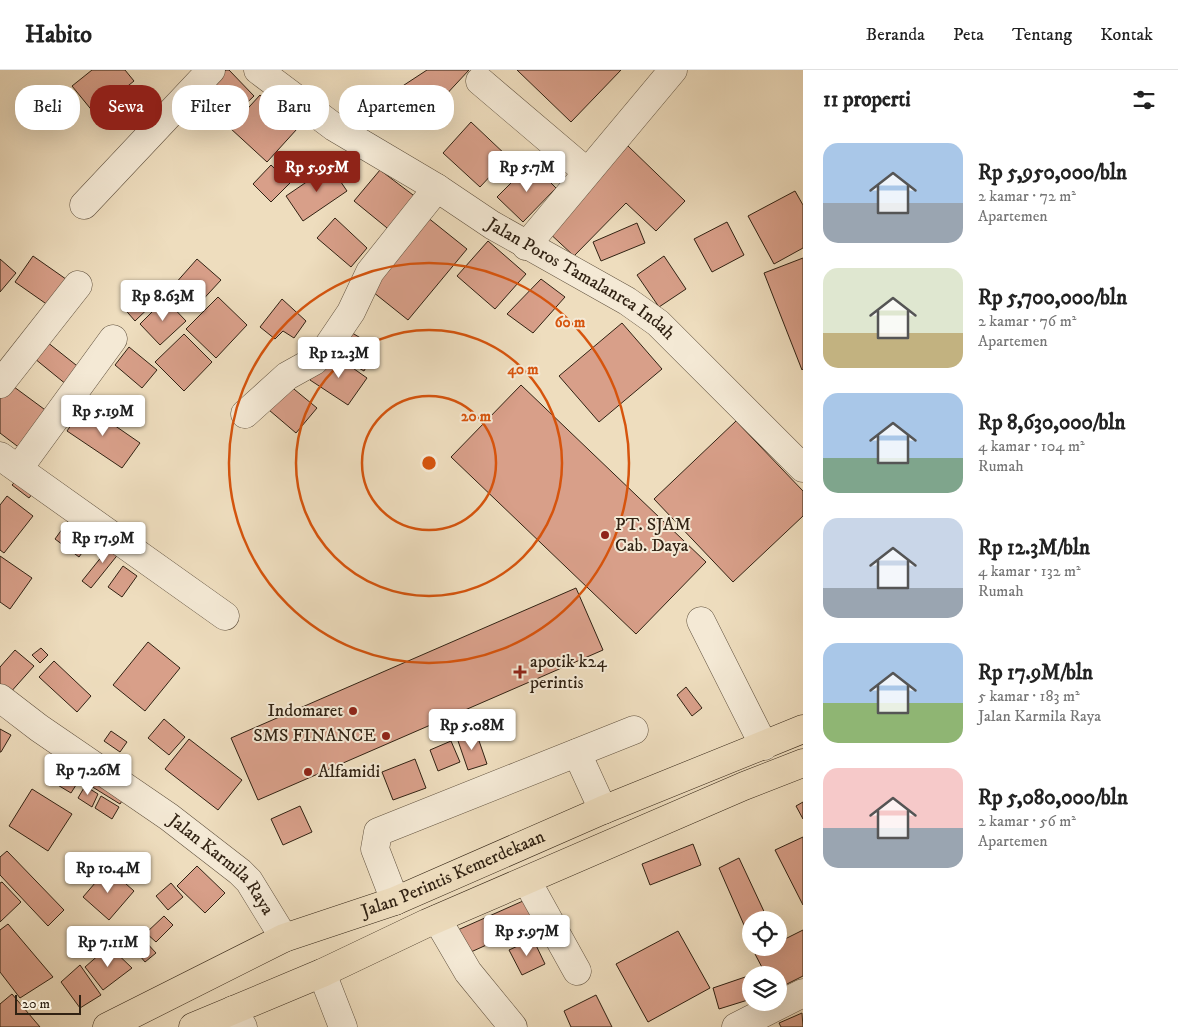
<!DOCTYPE html>
<html lang="id">
<head>
<meta charset="utf-8">
<style>
	:root { --surface:#fff; --page:#f6f6f6; --text:#222; --muted:#767676; --line:#e0e0e0; --accent:#8f2418 }
	body { margin:0; font-family:"IM FELL DW Pica",serif; background:var(--page); color:var(--text); height:100vh; display:flex; flex-direction:column; font-size:19px; white-space:nowrap }
	* { box-sizing:border-box; margin:0 }
	p { font-size:16px; color:var(--muted) }
	.icon { flex:none; width:28px; height:28px; fill:none; stroke:currentColor; stroke-width:2; stroke-linecap:round; stroke-linejoin:round }
	.map { position:relative; flex:1; overflow:hidden }
	.details { display:flex; flex-direction:column; background:var(--surface); width:375px }
	.details>* { flex:none }
	.top-card { position:absolute; left:15px; top:15px; width:475px; height:45px; display:flex; gap:10px }
	.controls { position:absolute; left:742px; top:841px; display:grid; gap:10px }
	.controls a { display:grid; place-items:center; width:45px; height:45px; border-radius:50%; background:var(--surface); box-shadow:0 5px 20px #0002; font-size:25px }
	.scale { position:absolute; left:15px; bottom:12px; width:66px; box-sizing:border-box; padding-left:5px; border:2px solid #312213; border-top:0; font-size:14px; line-height:18px; white-space:nowrap; color:#312213; -webkit-text-stroke:4px #f4e9d5; paint-order:stroke }
	.price { position:absolute; translate:-50% -42px; padding:0 11px; border-radius:5px; background:#fff; color:#222; font-size:16px; line-height:32px; filter:drop-shadow(0 1px 2px #0008) }
	.price::after { content:''; position:absolute; left:50%; top:30px; width:15px; height:11px; margin-left:-8px; background:inherit; clip-path:polygon(0 0,100% 0,50% 100%) }
	.price.selected { background:var(--accent); color:#fff }
	ul { padding:0; list-style:none }
	li { display:flex; align-items:center; gap:15px; height:125px; padding:0 20px }
	li span { display:grid; place-items:center; flex:none; width:140px; height:100px; border-radius:15px; color:#555 }
	li>.icon { margin-inline-start:auto }
	span .icon { width:60px; height:60px; fill:#fffc; stroke-width:1 }
	li b { font-size:21px }
	h2 { display:flex; justify-content:space-between; align-items:center; height:60px; padding:0 20px; font-size:21px }
	.chip { padding:0 18px; border-radius:20px; background:var(--surface); box-shadow:0 5px 20px #0002; font-size:18px; line-height:45px }
	.chip.selected { background:var(--accent); color:#fff }
	header { display:flex; align-items:center; gap:30px; box-sizing:border-box; height:70px; padding:0 25px; background:var(--surface); border-bottom:1px solid var(--line) }
	header strong { font-size:24px }
	nav { display:flex; gap:28px; margin-inline-start:auto; font-size:18px }
	main { display:flex; flex:1; min-height:0 }
	.map>svg:first-child { display:block }
	.building { fill:#d89f89; stroke:#312213 }
	.lines { fill:none; stroke-linecap:round; stroke-linejoin:round }
	.minor-casing { stroke:#60513e; stroke-width:29 }
	.highway-casing { stroke:#312213; stroke-width:29 }
	.minor { stroke:#f4e9d5; stroke-width:28 }
	.highway { stroke:#eeddbe; stroke-width:28 }
	.ring { fill:none; stroke:#d6540d; stroke-width:2.5 }
	.poi-dot { fill:#8f2418; stroke:#f4e9d5; stroke-width:2 }
	.labels { text-anchor:middle; dominant-baseline:central; stroke-width:4; stroke-linejoin:round; paint-order:stroke }
	.street-label { font-size:18px; fill:#312213; stroke:#f4e9d5 }
	.poi-label { font-size:18px; fill:#312213; stroke:#f4e9d5; text-anchor:start }
	.centre { fill:#d6540d; stroke:#f4e9d5; stroke-width:2.5 }
	.ring-label { font-size:15px; text-anchor:middle; font-weight:bold; fill:#d6540d; stroke:#f4e9d5; stroke-width:4; stroke-linejoin:round; paint-order:stroke }
</style>
</head>
<body>
<header>
<strong>Habito</strong>
<nav><a>Beranda</a><a>Peta</a><a>Tentang</a><a>Kontak</a></nav>
</header>
<main>
<div class="map">
<svg width="803" height="957" viewBox="0 0 803 957">
	<rect width="100%" height="100%" fill="#eeddbe"/>
	<filter id="stains"><feTurbulence type="fractalNoise" baseFrequency=".004" numOctaves="4"/><feColorMatrix values="0 0 0 0 .2 0 0 0 0 .09 0 0 0 0 .02 0 0 0 .5 -.17"/></filter>
	<radialGradient id="worn" r=".72"><stop offset=".6" stop-color="#630" stop-opacity="0"/><stop offset="1" stop-color="#630" stop-opacity=".3"/></radialGradient>
	<path class="building" d="M92,0H125L134,11L94,43L72,16Z
		M226,0H229L254,26L233,46L206,19Z
		M427,0H469L429,43L398,19Z
		M517,0H621L571,52Z
		M260,25L297,59L267,92L230,58Z
		M471,52L508,87L480,117L443,83Z
		M628,76L685,131L656,161L626,133L574,186L546,160Z
		M531,93L556,118L523,152L497,127Z
		M271,95L290,113L271,132L253,114Z
		M330,96L347,121L303,151L286,126Z
		M380,100L417,128L392,162L354,131Z
		M795,121L803,135V178L774,194L748,146Z
		M427,147L467,179L408,250L368,218Z
		M335,148L367,178L351,197L317,168Z
		M727,152L744,185L712,202L694,169Z
		M637,153L645,173L601,191L593,172Z
		M488,171L526,204L495,239L457,206Z
		M33,186L73,214L55,240L15,212Z
		M664,186L686,219L659,237L637,205Z
		M803,188V299L802,300L764,203Z
		M0,189L16,203L0,222Z
		M197,189L221,210L197,236L174,215Z
		M541,209L565,227L533,263L507,244Z
		M146,214L159,228L135,251L122,236Z
		M218,227L247,255L216,288L186,259Z
		M165,229L186,251L160,275L140,254Z
		M282,229L306,251L294,268L283,261L275,269L260,257Z
		M622,253L662,299L599,352L559,306Z
		M349,261L377,278L364,301L334,284Z
		M184,264L212,292L184,321L155,292Z
		M42,268L81,299L67,315L29,284Z
		M129,277L157,300L142,318L115,295Z
		M330,282L367,308L348,335L310,310Z
		M6,311L48,342L21,379L0,363V319Z
		M289,315L317,338L296,363L269,340Z
		M521,315L706,492L636,564L451,387Z
		M85,335L140,373L122,398L67,361Z
		M736,351L803,421V446L733,512L654,429Z
		M21,405L37,418L29,428L12,415Z
		M7,426L33,446L4,483L0,480V435Z
		M73,444L97,462L79,487L55,469Z
		M115,470L124,477L91,518L82,511Z
		M0,486L32,508L10,539L0,532Z
		M123,496L137,506L122,527L108,517Z
		M576,518L603,580L258,730L231,668Z
		M148,572L180,598L145,641L113,615Z
		M41,578L48,585L40,593L32,585Z
		M15,580L34,596L9,624L0,616V597Z
		M54,591L91,626L77,642L39,607Z
		M686,617L702,638L692,646L677,625Z
		M164,649L185,667L169,685L148,668Z
		M0,659L11,665L1,682H0Z
		M111,661L127,672L120,682L104,671Z
		M476,662L487,694L468,700L457,668Z
		M189,669L242,710L218,740L165,699Z
		M451,671L460,692L438,701L430,680Z
		M415,689L426,718L393,730L382,702Z
		M71,690L86,699L71,723L56,714Z
		M92,703L126,725L120,734L86,713Z
		M85,716L98,724L92,737L78,728Z
		M32,719L72,744L48,781L9,756Z
		M101,726L119,737L112,749L95,738Z
		M803,732V749L796,736Z
		M300,736L312,762L283,775L271,749Z
		M803,767V835L775,780Z
		M693,774L701,795L650,815L642,794Z
		M7,781L64,840L48,856L0,805V787Z
		M739,788L768,850H751V871L719,798Z
		M197,796L225,823L205,843L177,816Z
		M108,798L134,821L109,850L83,827Z
		M2,812L21,832L0,852V813Z
		M171,813L183,827L168,840L156,826Z
		M532,827L542,850L462,886L451,863Z
		M164,846L173,855L156,872L146,863Z
		M8,854L53,907L20,928L0,902V860Z
		M803,860V906L779,918V905H766L755,884L768,878H779V872Z
		M678,861L710,918L648,952L616,894Z
		M533,869L545,894L522,905L509,880Z
		M145,871L156,883L145,892L135,880Z
		M109,876L132,898L103,920L85,897Z
		M80,895L101,925L80,938L61,912Z
		M751,905V929L719,939L713,918Z
		M12,924L40,957H0V934Z
		M596,925L612,957H571L564,941Z
		M802,943L803,957H781L779,953Z"/>
	<g class="lines">
		<g class="minor-casing">
			<g id="minor">
				<path id="s1" d="M258,0L334,57L437,118L492,155L627,231L658,253L803,398"/>
				<path d="M480,11L587,102"/>
				<path d="M84,135L211,0"/>
				<path d="M526,176L673,0"/>
				<path d="M0,314L78,215"/>
				<path d="M245,344L287,306L314,291L326,279L351,242L370,202L437,118"/>
				<path d="M0,386L225,546"/>
				<path d="M19,398L113,269"/>
				<path d="M701,551L764,676"/>
				<path id="s2" d="M0,628L39,658L169,747L240,802L249,811L284,868"/>
				<path d="M577,683L603,740"/>
				<path d="M527,811L577,901"/>
				<path d="M395,831L375,779L378,762L634,660"/>
				<path d="M437,849L468,902L513,957"/>
				<path d="M322,903L343,957"/>
				<path d="M233,940L243,957"/>
				<path d="M736,957L803,923"/>
			</g>
		</g>
		<g class="highway-casing">
			<g id="highway">
				<path id="s3" d="M107,957L284,868L395,831L603,740L803,659"/>
				<path d="M193,957L322,903L427,853L744,716L803,693"/>
			</g>
		</g>
		<use href="#minor" class="minor"/>
		<use href="#highway" class="highway"/>
	</g>
	<g class="ring">
		<circle cx="429" cy="393" r="67"/>
		<circle cx="429" cy="393" r="133"/>
		<circle cx="429" cy="393" r="200"/>
	</g>
	<g class="poi-dot">
		<circle cx="605" cy="465" r="5"/>
		<path d="M517.5 594.5h5v5h5v5h-5v5h-5v-5h-5v-5h5z"/>
		<circle cx="353" cy="641" r="5"/>
		<circle cx="386" cy="666" r="5"/>
		<circle cx="308" cy="702" r="5"/>
	</g>
	<g class="labels">
		<g class="street-label">
			<text stroke="none"><textPath href="#s1" startOffset="385">Jalan Poros Tamalanrea Indah</textPath></text>
			<text stroke="none"><textPath href="#s2" startOffset="278">Jalan Karmila Raya</textPath></text>
			<text stroke="none"><textPath href="#s3" startOffset="379">Jalan Perintis Kemerdekaan</textPath></text>
		</g>
		<g class="poi-label">
			<text x="615" y="455">PT. SJAM<tspan x="615" dy="21">Cab. Daya</tspan></text>
			<text x="530" y="592">apotik k24<tspan x="530" dy="21">perintis</tspan></text>
			<text x="343" y="641" text-anchor="end">Indomaret</text>
			<text x="376" y="666" text-anchor="end">SMS FINANCE</text>
			<text x="318" y="702">Alfamidi</text>
		</g>
	</g>
	<circle cx="429" cy="393" r="8" class="centre"/>
	<g class="ring-label">
		<text x="570" y="257">60 m</text>
		<text x="523" y="304">40 m</text>
		<text x="476" y="351">20 m</text>
	</g>
	<rect width="100%" height="100%" filter="url(#stains)"/>
	<rect width="100%" height="100%" fill="url(#worn)"/>
</svg>
<div class="controls">
<a><svg class="icon" aria-label="locate" viewBox="0 0 24 24"><circle cx="12" cy="12" r="6"/><path d="M12 2v4M12 18v4M2 12h4M18 12h4"/></svg></a>
<a><svg class="icon" aria-label="layers" viewBox="0 0 24 24"><path d="M12 4l9 5-9 5-9-5zM3 14l9 5 9-5"/></svg></a>
</div>
<div class="scale">20 m</div>
<b class="price selected" style="left:317px;top:123px">Rp 5.95M</b>
<b class="price" style="left:527px;top:123px">Rp 5.7M</b>
<b class="price" style="left:163px;top:252px">Rp 8.63M</b>
<b class="price" style="left:339px;top:309px">Rp 12.3M</b>
<b class="price" style="left:103px;top:367px">Rp 5.19M</b>
<b class="price" style="left:103px;top:494px">Rp 17.9M</b>
<b class="price" style="left:472px;top:681px">Rp 5.08M</b>
<b class="price" style="left:88px;top:726px">Rp 7.26M</b>
<b class="price" style="left:108px;top:824px">Rp 10.4M</b>
<b class="price" style="left:527px;top:887px">Rp 5.97M</b>
<b class="price" style="left:108px;top:898px">Rp 7.11M</b>
<div class="top-card">
<a class="chip">Beli</a>
<a class="chip selected">Sewa</a>
<a class="chip">Filter</a>
<a class="chip">Baru</a>
<a class="chip">Apartemen</a>
</div>
</div>
<section class="details">
<h2>11 properti<svg class="icon" aria-label="filters" viewBox="0 0 24 24"><path d="M4 7h16M4 17h16"/><circle cx="9" cy="7" r="2"/><circle cx="15" cy="17" r="2"/></svg></h2>
<ul>
<li><span style="background:linear-gradient(#a9c7e8 60%,#9aa5b1 0)"><svg class="icon" aria-label="home" viewBox="0 0 24 24"><path d="M3 11l9-7 9 7M6 9v11h12V9"/></svg></span><div><b>Rp 5,950,000/bln</b><p>2 kamar · 72 m²</p><p>Apartemen</p></div></li>
<li><span style="background:linear-gradient(#dfe7d0 65%,#c2b280 0)"><svg class="icon" aria-label="home" viewBox="0 0 24 24"><path d="M3 11l9-7 9 7M6 9v11h12V9"/></svg></span><div><b>Rp 5,700,000/bln</b><p>2 kamar · 76 m²</p><p>Apartemen</p></div></li>
<li><span style="background:linear-gradient(#a9c7e8 65%,#7fa58c 0)"><svg class="icon" aria-label="home" viewBox="0 0 24 24"><path d="M3 11l9-7 9 7M6 9v11h12V9"/></svg></span><div><b>Rp 8,630,000/bln</b><p>4 kamar · 104 m²</p><p>Rumah</p></div></li>
<li><span style="background:linear-gradient(#c9d6e8 70%,#9aa5b1 0)"><svg class="icon" aria-label="home" viewBox="0 0 24 24"><path d="M3 11l9-7 9 7M6 9v11h12V9"/></svg></span><div><b>Rp 12.3M/bln</b><p>4 kamar · 132 m²</p><p>Rumah</p></div></li>
<li><span style="background:linear-gradient(#a9c7e8 60%,#8fb573 0)"><svg class="icon" aria-label="home" viewBox="0 0 24 24"><path d="M3 11l9-7 9 7M6 9v11h12V9"/></svg></span><div><b>Rp 17.9M/bln</b><p>5 kamar · 183 m²</p><p>Jalan Karmila Raya</p></div></li>
<li><span style="background:linear-gradient(#f6c9c9 60%,#9aa5b1 0)"><svg class="icon" aria-label="home" viewBox="0 0 24 24"><path d="M3 11l9-7 9 7M6 9v11h12V9"/></svg></span><div><b>Rp 5,080,000/bln</b><p>2 kamar · 56 m²</p><p>Apartemen</p></div></li>
</ul>
</section>
</main>
</body>
</html>
